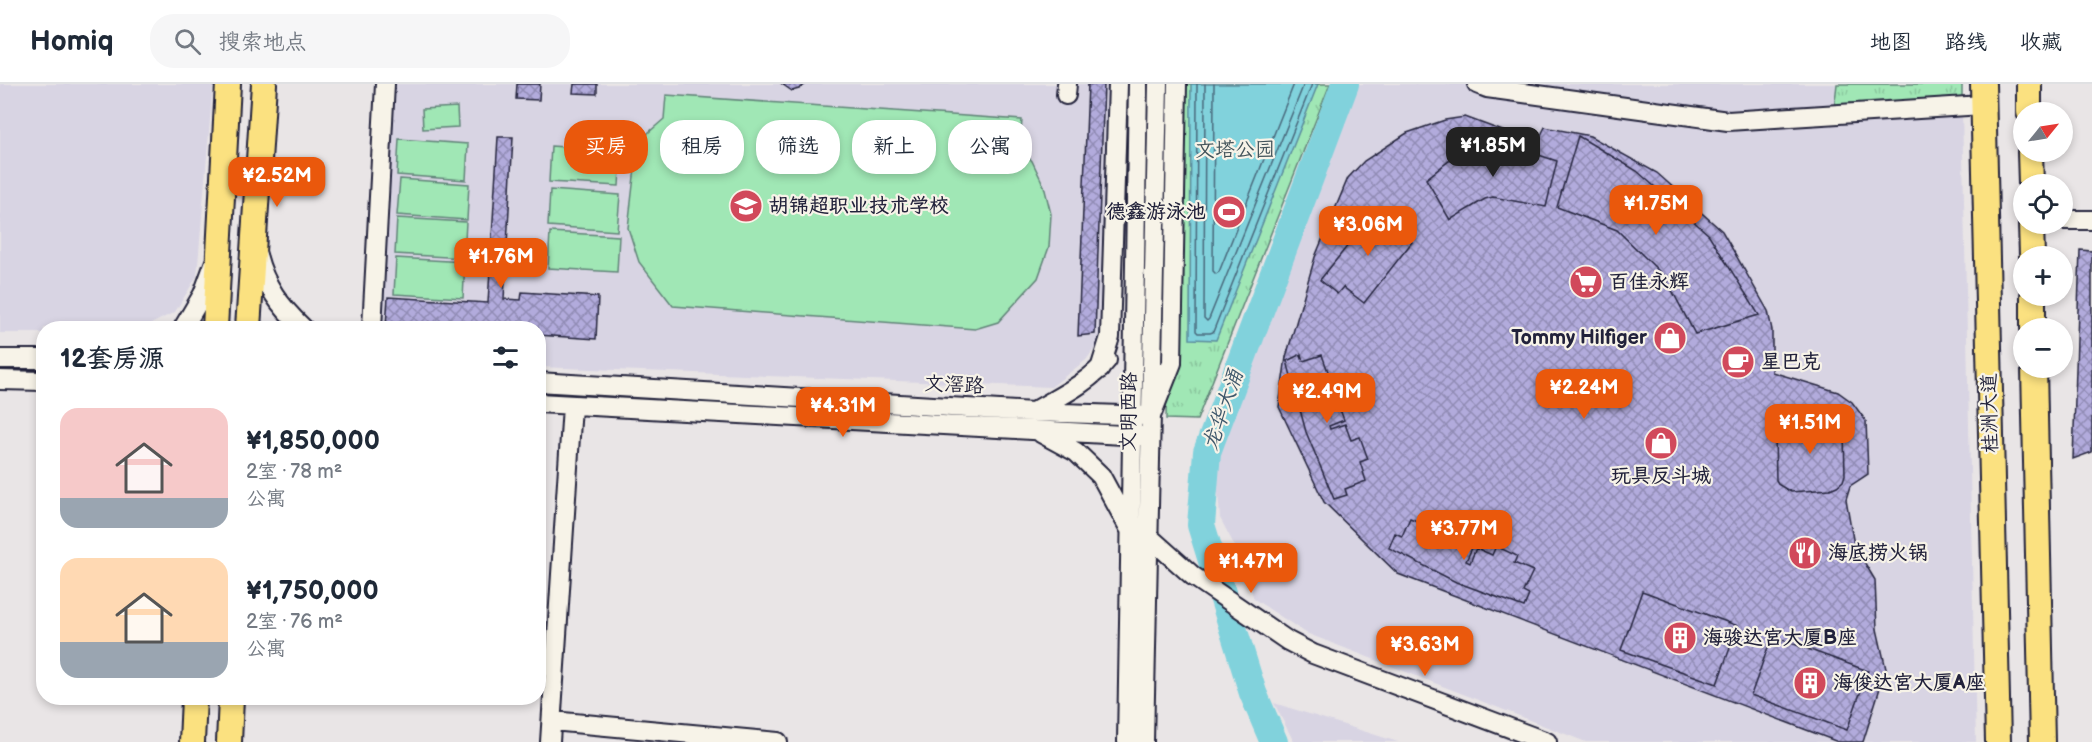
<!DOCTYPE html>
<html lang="zh">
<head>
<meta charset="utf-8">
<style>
	:root { --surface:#fff; --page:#f6f6f7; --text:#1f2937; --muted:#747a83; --line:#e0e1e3; --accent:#ea580c }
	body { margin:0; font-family:"Balsamiq Sans","LXGW WenKai TC",sans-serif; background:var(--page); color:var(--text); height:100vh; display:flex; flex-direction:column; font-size:22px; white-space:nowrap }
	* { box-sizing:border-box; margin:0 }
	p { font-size:20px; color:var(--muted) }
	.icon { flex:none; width:33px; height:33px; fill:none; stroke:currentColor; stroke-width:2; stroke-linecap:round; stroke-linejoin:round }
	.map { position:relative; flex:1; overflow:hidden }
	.details { position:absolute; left:36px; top:237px; width:510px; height:384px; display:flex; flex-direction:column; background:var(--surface); border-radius:24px; box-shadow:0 3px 9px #0003 }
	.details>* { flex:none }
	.guide { position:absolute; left:564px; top:36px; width:570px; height:54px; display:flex; gap:12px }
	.needle { width:39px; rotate:60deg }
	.buttons { position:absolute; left:2013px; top:18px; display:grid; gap:12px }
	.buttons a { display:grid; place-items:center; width:60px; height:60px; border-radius:50%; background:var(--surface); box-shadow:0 3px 9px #0003; font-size:30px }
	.price { position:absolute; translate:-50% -51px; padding:0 14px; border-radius:12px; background:var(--accent); color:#fff; font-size:20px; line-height:39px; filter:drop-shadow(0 2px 3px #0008) }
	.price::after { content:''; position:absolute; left:50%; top:36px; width:18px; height:14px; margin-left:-9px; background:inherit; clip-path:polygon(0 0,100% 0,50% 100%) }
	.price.active { background:#222; color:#fff }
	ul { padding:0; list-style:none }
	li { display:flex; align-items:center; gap:18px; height:150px; padding:0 24px }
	li span { display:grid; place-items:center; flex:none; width:168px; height:120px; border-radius:18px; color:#555 }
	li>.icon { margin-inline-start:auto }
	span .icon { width:72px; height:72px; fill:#fffc; stroke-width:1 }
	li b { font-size:26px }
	h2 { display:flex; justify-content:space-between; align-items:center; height:72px; padding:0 24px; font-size:26px }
	.chip { padding:0 21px; border-radius:24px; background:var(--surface); box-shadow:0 3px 9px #0003; font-size:21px; line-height:54px }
	.chip.active { background:var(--accent); color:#fff }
	header { display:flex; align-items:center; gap:36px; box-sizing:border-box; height:84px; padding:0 30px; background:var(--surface); border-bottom:2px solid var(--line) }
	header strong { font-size:28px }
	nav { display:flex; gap:33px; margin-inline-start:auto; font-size:21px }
	.search { width:420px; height:54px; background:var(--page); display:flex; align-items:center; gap:15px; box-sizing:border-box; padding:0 21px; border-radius:24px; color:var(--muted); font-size:22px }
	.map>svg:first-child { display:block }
	.built { fill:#d8d4e3 }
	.park { fill:url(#park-tufts); stroke:#618478; stroke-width:1.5 }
	.garden { fill:#a0e7b5; stroke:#618478; stroke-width:1.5 }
	.water { fill:#81d2dc; stroke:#5b8c9c; stroke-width:1.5 }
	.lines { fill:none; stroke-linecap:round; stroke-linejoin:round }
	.shore { stroke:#48687b; stroke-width:1.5 }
	.river { stroke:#81d2dc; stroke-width:28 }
	.building { fill:url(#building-cross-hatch); stroke:#22223b; stroke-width:1.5 }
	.minor-casing { stroke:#22223b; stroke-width:22 }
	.major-casing { stroke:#22223b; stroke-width:28 }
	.minor { stroke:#f7f3e8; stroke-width:18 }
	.major { stroke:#fbe180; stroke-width:24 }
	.labels { text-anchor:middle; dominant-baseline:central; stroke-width:4.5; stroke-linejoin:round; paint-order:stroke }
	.park-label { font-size:20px; fill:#42535a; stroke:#f7f3e8 }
	.poi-label { font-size:20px; font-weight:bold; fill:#22223b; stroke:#f7f3e8; text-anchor:start }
	.street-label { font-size:20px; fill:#22223b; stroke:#f7f3e8 }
	.water-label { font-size:21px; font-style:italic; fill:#3e576b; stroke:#f7f3e8 }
</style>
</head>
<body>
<header>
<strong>Homiq</strong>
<div class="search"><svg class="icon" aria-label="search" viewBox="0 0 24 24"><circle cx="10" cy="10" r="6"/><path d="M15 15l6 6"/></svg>搜索地点</div>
<nav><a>地图</a><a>路线</a><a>收藏</a></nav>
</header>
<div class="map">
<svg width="2092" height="658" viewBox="0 0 2092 658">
	<defs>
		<pattern id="park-tufts" width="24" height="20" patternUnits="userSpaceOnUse" patternTransform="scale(1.5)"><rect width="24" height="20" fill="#a0e7b5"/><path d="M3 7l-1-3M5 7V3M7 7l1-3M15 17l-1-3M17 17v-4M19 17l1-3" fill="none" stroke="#8ac69d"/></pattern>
		<pattern id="building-cross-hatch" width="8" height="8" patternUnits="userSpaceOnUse" patternTransform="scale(1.5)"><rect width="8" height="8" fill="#b2abdc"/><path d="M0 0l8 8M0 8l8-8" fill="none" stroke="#908bb4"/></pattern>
	</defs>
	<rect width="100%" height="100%" fill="#e9e5e6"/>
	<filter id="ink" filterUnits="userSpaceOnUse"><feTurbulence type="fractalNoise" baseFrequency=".0167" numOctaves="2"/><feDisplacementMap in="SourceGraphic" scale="12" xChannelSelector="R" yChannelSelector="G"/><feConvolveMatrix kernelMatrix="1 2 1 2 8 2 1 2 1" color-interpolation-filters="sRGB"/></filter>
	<g filter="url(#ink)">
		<path class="built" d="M0,0H213L197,192L175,228L143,244H44L43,249H0Z
			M386,0H1115L1107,248L1086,276L1051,303L539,283L538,244H375Z
			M1353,0H1837L1834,26H1962L1976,658H1586L1306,549L1254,515L1239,470L1220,434L1216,383L1256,259Z
			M1274,619L1398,658H1294Z"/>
		<path class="park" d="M1172,0H1330L1197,336L1166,335Z
			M1837,0H1962V26H1834Z"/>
		<path class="garden" d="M666,11L1022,36L1020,60H1016L1032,77L1044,102L1051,130L1049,163L1038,194L998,238L975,245L673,222L639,178L628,144L637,67L648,49L664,35Z
			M457,23L458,43L423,45L422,25Z
			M399,55L468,60L466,96L397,91Z
			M551,62L621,67L619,102L549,98Z
			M400,95L469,100L467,136L397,131Z
			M550,106L620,111L617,147L548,142Z
			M397,134L466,138L464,174L395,170Z
			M550,148L619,152L617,188L548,184Z
			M396,174L465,178L463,214L394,210Z"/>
		<path class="water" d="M1191,0H1318L1216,256L1190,255Z"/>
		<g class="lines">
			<path class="shore" d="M1197,0L1196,247L1198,249H1210L1213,248L1312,0
				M1205,0L1204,234L1207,237L1209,235L1304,0
				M1214,0L1213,187L1216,190L1219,188L1294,0"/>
			<path class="river" d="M1274,658L1253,609L1201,441L1207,368L1345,0"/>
		</g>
		<path class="building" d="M517,0H540L539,16L516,15Z
			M574,0H597V10L573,9Z
			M782,0H806L799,5L792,7Z
			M1088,0H1104L1095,250L1078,252Z
			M1465,33L1519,53L1538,57L1545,43L1590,52L1657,89L1722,147L1768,227L1772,246V288L1838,308L1852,318L1866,337L1868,390L1850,402L1846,415L1854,461L1875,496L1877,545L1886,585L1863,658H1838L1398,490L1324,418L1279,323L1286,273L1315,173L1348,94L1364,77L1407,49L1445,36Z
			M1578,52L1637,87L1709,151L1759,231L1695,250L1665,193L1617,146L1557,123Z
			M498,53H513L504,215L521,216L522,208L598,213L596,255L538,251V244H432L386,242L388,213L488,219Z
			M1493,56L1557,77L1546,123L1493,113L1485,115L1450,136L1426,95L1449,77L1487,57Z
			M1378,124L1399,140L1396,145L1412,158L1364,219L1343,203L1337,210L1320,196Z
			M2080,166L2092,167V368L2073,375Z
			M1301,270L1303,277L1322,271L1330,293L1338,290L1346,312L1336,315L1344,336L1329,342L1330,345L1345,340L1351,356L1360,353L1368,375L1360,378L1366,397L1345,405L1347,411L1334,415L1306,348L1287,277Z
			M1790,335H1828L1839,342L1844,350L1845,391L1843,397L1837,402L1830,405L1791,408L1779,401L1776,396L1775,350L1778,341Z
			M1410,434L1431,443L1435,435L1456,444L1452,453L1473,462L1466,477L1470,479L1476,464L1492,471L1496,462L1517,472L1514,479L1533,487L1523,508L1529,511L1524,523L1456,498L1389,464L1395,449L1402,452Z
			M1642,507L1738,542L1717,600L1621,566Z
			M1772,552L1868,587L1847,646L1751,611Z"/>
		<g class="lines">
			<g class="minor-casing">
				<path id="minor" d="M1477,0L1487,4L1728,37L1983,21
					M1066,11L1067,0
					M2062,136H2092
					M257,171C265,202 280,222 303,244
					M183,244L203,210L214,180
					M372,244L385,0
					M0,275H44
					M1100,285L1110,253L1118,0
					M0,296L44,297
					M538,298L1033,328L1151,332L1172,279L1177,0
					M538,319L1142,352
					M1033,328C1058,313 1089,299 1107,276
					M1041,349L1076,368L1101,392L1129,444
					M1147,451L1193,492L1288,557L1313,570L1547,658
					M552,637L778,658
					M550,658L572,322
					M1127,658L1138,0
					M1144,658L1158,0"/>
			</g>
			<g class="major-casing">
				<path id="major" d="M1983,0L1998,658
					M2029,0V28
					M2030,68L2031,100
					M2031,140L2032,172
					M2033,212V244
					M215,244L228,0
					M248,244L264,0
					M2034,284L2042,658
					M192,658L194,614
					M229,658L231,614"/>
			</g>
			<use href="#minor" class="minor"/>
			<use href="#major" class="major"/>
		</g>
	</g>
	<defs>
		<g id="school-disc" transform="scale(1.725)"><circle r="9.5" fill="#d1495b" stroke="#f7f3e8"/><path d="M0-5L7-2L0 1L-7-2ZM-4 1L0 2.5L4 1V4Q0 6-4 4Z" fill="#fff"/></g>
		<g id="stadium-disc" transform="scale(1.725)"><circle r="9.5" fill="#d1495b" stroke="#f7f3e8"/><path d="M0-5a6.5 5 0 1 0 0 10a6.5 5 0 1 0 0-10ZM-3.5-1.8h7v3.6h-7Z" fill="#fff"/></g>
		<g id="supermarket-disc" transform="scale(1.725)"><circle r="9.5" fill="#d1495b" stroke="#f7f3e8"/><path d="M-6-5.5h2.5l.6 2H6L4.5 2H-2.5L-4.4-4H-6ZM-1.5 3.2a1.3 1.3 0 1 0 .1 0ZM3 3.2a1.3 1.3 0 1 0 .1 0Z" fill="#fff"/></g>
		<g id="shop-disc" transform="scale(1.725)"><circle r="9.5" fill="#d1495b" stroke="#f7f3e8"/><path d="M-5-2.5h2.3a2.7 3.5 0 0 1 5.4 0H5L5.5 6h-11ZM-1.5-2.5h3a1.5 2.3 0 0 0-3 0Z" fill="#fff"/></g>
		<g id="cafe-disc" transform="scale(1.725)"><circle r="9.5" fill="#d1495b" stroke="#f7f3e8"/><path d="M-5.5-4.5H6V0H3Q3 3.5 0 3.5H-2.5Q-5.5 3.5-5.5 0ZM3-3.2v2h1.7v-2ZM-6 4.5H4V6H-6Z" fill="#fff"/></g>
		<g id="restaurant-disc" transform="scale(1.725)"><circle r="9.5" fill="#d1495b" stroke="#f7f3e8"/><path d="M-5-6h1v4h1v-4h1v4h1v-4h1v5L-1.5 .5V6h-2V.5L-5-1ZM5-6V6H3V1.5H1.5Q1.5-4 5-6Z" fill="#fff"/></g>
		<g id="building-disc" transform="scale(1.725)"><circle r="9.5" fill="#d1495b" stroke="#f7f3e8"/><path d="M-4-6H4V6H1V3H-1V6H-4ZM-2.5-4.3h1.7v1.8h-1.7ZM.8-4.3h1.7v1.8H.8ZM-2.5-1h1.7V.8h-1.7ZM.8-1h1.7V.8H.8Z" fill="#fff"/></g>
	</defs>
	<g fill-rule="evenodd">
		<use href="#school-disc" x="746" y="122"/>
		<use href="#stadium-disc" x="1229" y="128"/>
		<use href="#supermarket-disc" x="1586" y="198"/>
		<use href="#shop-disc" x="1670" y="254"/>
		<use href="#cafe-disc" x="1738" y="278"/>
		<use href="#shop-disc" x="1661" y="359"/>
		<use href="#restaurant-disc" x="1805" y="469"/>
		<use href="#building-disc" x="1680" y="554"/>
		<use href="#building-disc" x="1810" y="599"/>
	</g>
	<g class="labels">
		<g class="park-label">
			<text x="1235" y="66">文塔公园</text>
		</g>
		<g class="poi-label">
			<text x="769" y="122">胡锦超职业技术学校</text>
			<text x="1206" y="128" text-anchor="end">德鑫游泳池</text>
			<text x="1609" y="198">百佳永辉</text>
			<text x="1647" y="254" text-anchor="end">Tommy Hilfiger</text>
			<text x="1761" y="278">星巴克</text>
			<text x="1661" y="392" text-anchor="middle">玩具反斗城</text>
			<text x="1828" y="469">海底捞火锅</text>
			<text x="1703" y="554">海骏达宫大厦B座</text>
			<text x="1833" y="599">海俊达宫大厦A座</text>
		</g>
		<g class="street-label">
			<text transform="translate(954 301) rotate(3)">文滘路</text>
			<text transform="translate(1129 328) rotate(-89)">文明西路</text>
			<text transform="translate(1990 329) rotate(-91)">桂洲大道</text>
		</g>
		<g class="water-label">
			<text transform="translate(1223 326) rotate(-71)">龙华大涌</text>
		</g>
	</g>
</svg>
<div class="buttons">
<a><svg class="needle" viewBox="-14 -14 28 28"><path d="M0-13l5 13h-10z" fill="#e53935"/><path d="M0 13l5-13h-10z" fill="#747a83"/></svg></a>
<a><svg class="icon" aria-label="locate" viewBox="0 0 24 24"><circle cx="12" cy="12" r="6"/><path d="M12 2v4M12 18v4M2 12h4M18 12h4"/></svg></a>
<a>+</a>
<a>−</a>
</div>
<b class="price active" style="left:1493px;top:94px">¥1.85M</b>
<b class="price" style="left:277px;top:124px">¥2.52M</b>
<b class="price" style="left:1656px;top:152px">¥1.75M</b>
<b class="price" style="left:1368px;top:173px">¥3.06M</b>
<b class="price" style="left:501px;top:205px">¥1.76M</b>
<b class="price" style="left:1584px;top:336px">¥2.24M</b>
<b class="price" style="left:1327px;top:340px">¥2.49M</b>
<b class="price" style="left:843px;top:354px">¥4.31M</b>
<b class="price" style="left:1810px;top:371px">¥1.51M</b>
<b class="price" style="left:1464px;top:477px">¥3.77M</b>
<b class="price" style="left:1251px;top:510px">¥1.47M</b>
<b class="price" style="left:1425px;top:593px">¥3.63M</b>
<div class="guide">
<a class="chip active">买房</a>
<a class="chip">租房</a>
<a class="chip">筛选</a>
<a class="chip">新上</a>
<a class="chip">公寓</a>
</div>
<section class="details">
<h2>12套房源<svg class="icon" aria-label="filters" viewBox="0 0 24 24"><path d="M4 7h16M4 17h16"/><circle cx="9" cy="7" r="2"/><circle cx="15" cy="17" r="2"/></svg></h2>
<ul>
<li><span style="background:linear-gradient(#f6c9c9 75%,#9aa5b1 0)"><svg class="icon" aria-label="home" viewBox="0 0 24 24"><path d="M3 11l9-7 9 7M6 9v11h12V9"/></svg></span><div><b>¥1,850,000</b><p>2室 · 78 m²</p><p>公寓</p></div></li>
<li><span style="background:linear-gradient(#ffd9b3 70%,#9aa5b1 0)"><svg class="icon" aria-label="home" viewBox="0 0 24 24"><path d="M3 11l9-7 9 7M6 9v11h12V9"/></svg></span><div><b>¥1,750,000</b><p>2室 · 76 m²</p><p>公寓</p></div></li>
</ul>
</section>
</div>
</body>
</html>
